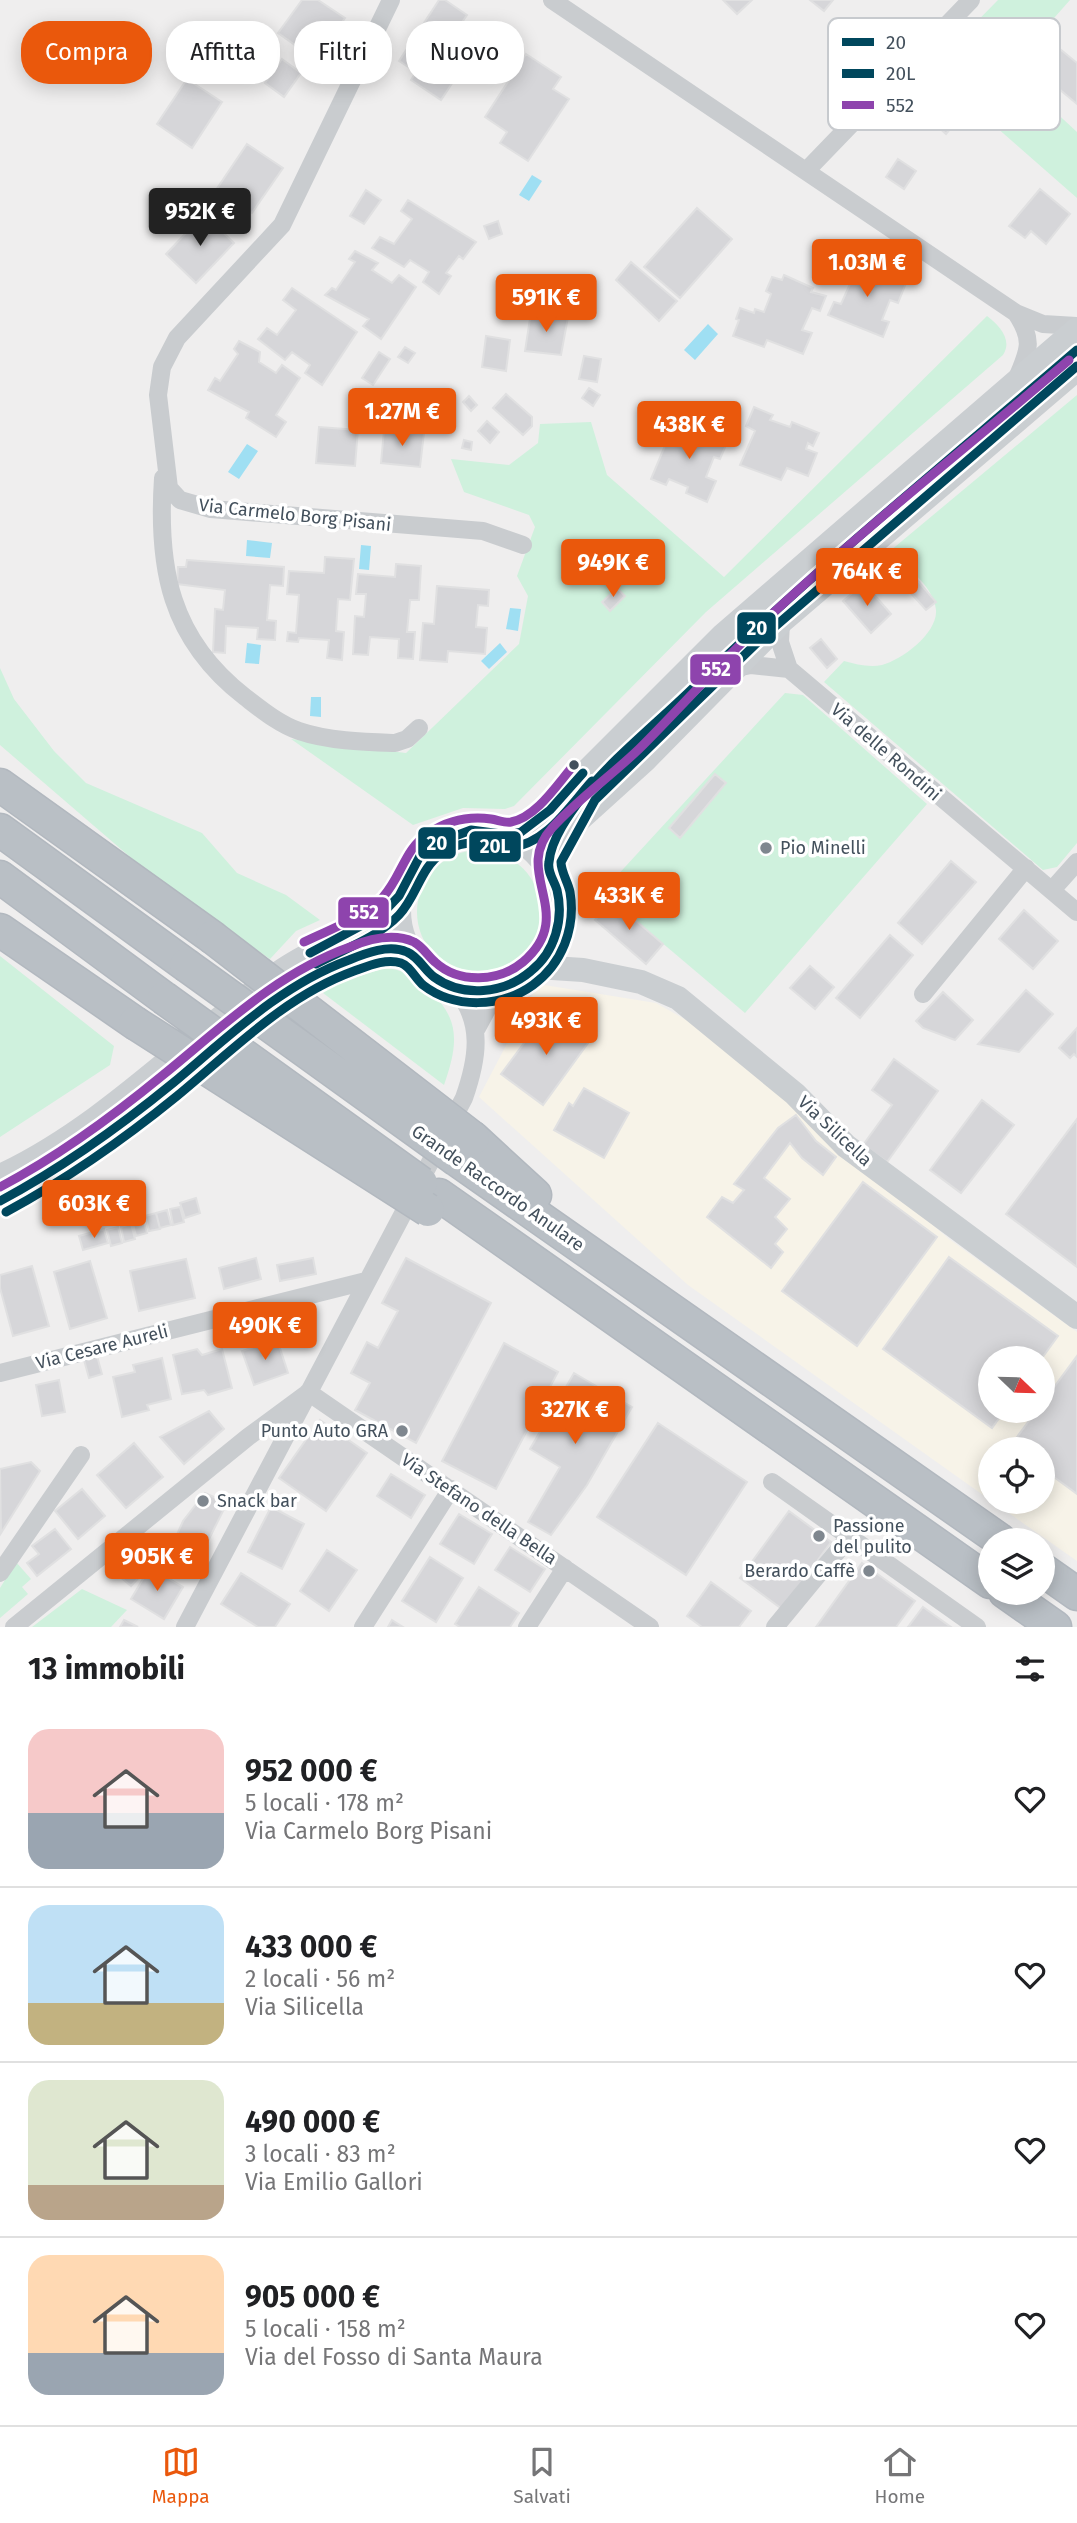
<!DOCTYPE html>
<html lang="it">
<head>
<meta charset="utf-8">
<style>
	:root { --surface:#fff; --page:#f6f6f6; --text:#202124; --muted:#757577; --line:#e0e0e0; --accent:#ea580c }
	body { margin:0; font-family:"Fira Sans",sans-serif; background:var(--page); color:var(--text); height:100vh; display:flex; flex-direction:column; font-size:26px; white-space:nowrap }
	* { box-sizing:border-box; margin:0 }
	p { font-size:23px; color:var(--muted) }
	.icon { flex:none; width:38px; height:38px; fill:none; stroke:currentColor; stroke-width:2; stroke-linecap:round; stroke-linejoin:round }
	.map { position:relative; height:1627px; overflow:hidden }
	.drawer { display:flex; flex-direction:column; background:var(--surface); flex:1 }
	.drawer>* { flex:none }
	.guide { position:absolute; left:21px; top:21px; width:700px; height:63px; display:flex; gap:14px }
	.needle { width:46px; rotate:113deg }
	.buttons { position:absolute; left:978px; top:1346px; display:grid; gap:14px }
	.buttons a { display:grid; place-items:center; width:77px; height:77px; border-radius:50%; background:var(--surface); box-shadow:0 4px 18px #0003; font-size:35px }
	.price { position:absolute; translate:-50% -60px; padding:0 16px; border-radius:7px; background:var(--accent); color:#fff; font-size:23px; line-height:46px; filter:drop-shadow(0 2px 4px #0008) }
	.price::after { content:''; position:absolute; left:50%; top:42px; width:21px; height:16px; margin-left:-10px; background:inherit; clip-path:polygon(0 0,100% 0,50% 100%) }
	.price.current { background:#222; color:#fff }
	ul { padding:0; list-style:none }
	li { display:flex; align-items:center; gap:21px; height:175px; padding:0 28px }
	li+li { border-top:2px solid var(--line) }
	li span { display:grid; place-items:center; flex:none; width:196px; height:140px; border-radius:21px; color:#555 }
	li>.icon { margin-inline-start:auto }
	span .icon { width:84px; height:84px; fill:#fffc; stroke-width:1 }
	li b { font-size:30px }
	h2 { display:flex; justify-content:space-between; align-items:center; height:84px; padding:0 28px; font-size:30px }
	.chip { padding:0 24px; border-radius:28px; background:var(--surface); box-shadow:0 4px 18px #0003; font-size:24px; line-height:63px }
	.chip.current { background:var(--accent); color:#fff }
	.dock { display:flex; justify-content:space-around; align-items:center; height:98px; border-top:2px solid var(--line); background:var(--surface); font-size:19px; color:var(--muted) }
	.dock a { display:grid; justify-items:center; gap:4px }
	.dock .current { color:var(--accent) }
	.map>svg:first-child { display:block }
	.commercial { fill:#f7f3e8; fill-rule:evenodd }
	.green { fill:#cff1dd }
	.water { fill:#9fdff3 }
	.building { fill:#d6d6d9; stroke:#e0e0e1; stroke-width:2 }
	.lines { fill:none; stroke-linecap:round; stroke-linejoin:round }
	.highway-casing { stroke:#b2b8bf; stroke-width:35 }
	.lane { stroke:#c9cccf; stroke-width:9 }
	.street { stroke:#c9cccf; stroke-width:18 }
	.secondary { stroke:#caced1; stroke-width:24 }
	.highway { stroke:#b9bfc5; stroke-width:32 }
	.highway-bridge-casing { stroke:#b2b8bf; stroke-width:35; stroke-linecap:butt }
	.highway-bridge { stroke:#b9bfc5; stroke-width:32 }
	.bus-1-casing { stroke:#fff; stroke-width:14 }
	.bus-2-casing { stroke:#fff; stroke-width:14 }
	.bus-3-casing { stroke:#fff; stroke-width:14 }
	.bus-1 { stroke:#00475d; stroke-width:9 }
	.bus-2 { stroke:#00475d; stroke-width:9 }
	.bus-3 { stroke:#8e44ad; stroke-width:9 }
	.bus-dot { fill:#43505c; stroke:#fff; stroke-width:2.5 }
	.poi-dot { fill:#7f878f; stroke:#fff; stroke-width:2.5 }
	.labels { text-anchor:middle; dominant-baseline:central; stroke-width:7; stroke-linejoin:round; paint-order:stroke }
	.street-label { font-size:18px; fill:#43505c; stroke:#fff }
	.poi-label { font-size:18px; fill:#43505c; stroke:#fff; text-anchor:start }
	.key { fill:#fff; stroke:#c7cace; stroke-width:2 }
	.key-label { font-size:19px; fill:#43505c }
	.line-badge { stroke:#fff; stroke-width:2.5 }
	.badge-label { font-size:19px; text-anchor:middle; font-weight:bold; fill:#fff }
</style>
</head>
<body>
<div class="map">
<svg width="1077" height="1627" viewBox="0 0 1077 1627">
	<rect width="100%" height="100%" fill="#efeeee"/>
	<path class="commercial" d="M538,984L656,1003L713,1035L949,1239L1077,1332V1561L993,1502H1043V1449H990V1500L688,1285L479,1097ZM990,1358H1043V1410H990Z"/>
	<path class="green" d="M998,0H1070L1009,69L1077,132V198L930,69Z
		M987,316C999,325 1013,340 1003,355L706,612L514,806L505,809L463,808L413,825L291,739L406,753L519,644L528,596L517,576L535,527L529,515L464,492L451,459L509,465L538,443L540,424L591,422L607,475L724,577Z
		M1077,395V843L1057,867L1043,870L824,682L844,661C856,664 869,668 882,665C902,660 938,633 936,610C934,586 906,567 890,551Z
		M0,668L14,699L54,751L86,783L202,833L237,873L286,895L320,920L296,931L270,959L165,887L0,745Z
		M785,693L803,695L927,804L745,1013L602,892Z
		M417 912a62 62 0 1 1 124 0a62 62 0 1 1-124 0Z
		M0,956L114,1046L110,1065L0,1137Z
		M382,969C399,967 408,974 421,984C460,1014 460,1040 444,1085L323,993L337,983Z
		M16,1562L31,1579L22,1587L28,1594L0,1618V1588Z
		M82,1589L127,1610L111,1627H32Z"/>
	<path class="water" d="M266,31L277,39L254,73L243,65Z
		M532,175L542,181L529,201L519,195Z
		M708,324L718,334L695,360L684,350Z
		M247,444L258,451L239,479L228,472Z
		M247,540L272,543L270,558L246,556Z
		M361,545L371,546L369,570L359,569Z
		M510,608L521,609L518,631L506,629Z
		M247,643L261,645L259,664L245,663Z
		M500,643L507,652L489,669L481,661Z
		M311,697H321V717L310,716Z"/>
	<path class="building" d="M302,0H318L345,18L316,60L278,33Z
		M439,0H445L467,15L459,27L480,41L441,100L411,80L416,72L399,61Z
		M723,0H752L737,14Z
		M810,0H833L824,11Z
		M1060,49L1077,63V104L1040,73Z
		M526,54L561,77L553,89L569,99L528,161L500,143L507,132L485,117Z
		M282,59L301,73L284,97L265,83Z
		M187,79L222,102L192,148L157,124Z
		M934,85L966,110L946,134L915,106Z
		M247,144L283,168L252,213L216,190Z
		M898,159L916,171L904,189L886,177Z
		M1040,189L1070,214L1046,244L1031,231L1025,238L1009,226Z
		M366,190L381,200L364,224L350,216Z
		M408,200L476,242L463,259L459,256L446,273L451,276L439,294L423,282L429,272L410,260L404,267L372,248L380,237L394,244L412,219L401,211Z
		M697,208L732,239L680,298L644,267Z
		M204,214L234,243L196,283L166,254Z
		M498,221L502,234L489,239L484,226Z
		M355,251L378,263L372,270L392,283L399,275L416,287L381,339L363,326L369,319L325,295L332,288L336,290L355,262L349,259Z
		M850,260L868,266L865,273L888,281L889,277L906,283L898,303L890,300L882,320L889,322L883,337L828,315L834,302L841,304L850,284L841,281Z
		M631,262L677,301L659,321L616,280Z
		M784,275L813,288L811,292L826,296L820,311L812,308L802,330L812,333L803,354L767,340L764,347L733,336L739,320L736,319L740,308L754,313L755,309L764,312L771,294L766,291L772,277L782,280Z
		M292,288L357,332L322,385L305,373L310,365L292,352L285,360L258,339L267,328L277,335L296,310L283,300Z
		M531,312L568,317L561,355L525,351Z
		M486,336L510,340L506,371L482,367Z
		M239,341L260,352L259,362L276,373L282,365L300,378L276,415L286,422L276,437L246,418L249,412L208,390L215,378L220,381L238,354L234,349Z
		M405,347L415,353L408,363L398,357Z
		M379,352L390,359L373,385L362,378Z
		M584,356L601,359L597,382L579,379Z
		M589,388L600,395L593,406L582,398Z
		M506,394L532,417V426L523,435L493,408Z
		M469,396L477,405L471,411L463,402Z
		M754,407L773,415L770,420L790,427L792,422L819,433L813,446L808,443L806,449L817,453L808,476L787,468L781,480L740,465L755,431L746,426Z
		M487,421L499,432L490,443L478,431Z
		M674,424L686,429L688,425L726,445L720,459L714,457L706,477L716,481L707,502L686,493L688,487L669,479L666,485L651,479Z
		M319,427L358,430L355,466L316,463Z
		M384,430L424,433L420,467L381,463Z
		M464,440L472,442L471,450L462,448Z
		M325,557L354,559L350,600L338,599L336,631L344,632L342,660L327,658L329,640L299,638L298,642L287,641L288,632L296,633L299,595L287,594L289,571L324,573Z
		M187,560L284,567L283,586L270,585L267,620L276,621L275,640L257,639L258,628L226,626L225,653L213,652L215,609L223,610L225,590L177,584L178,567H186Z
		M396,564L421,566L419,600H410L407,632H415L413,659L398,658L399,639L370,637L368,655L353,654L355,616L364,617L366,594H356L358,574L395,577Z
		M918,581L936,602L926,610L908,590Z
		M864,583L891,614L871,633L843,601Z
		M437,586L489,590L488,606L478,605L476,627L487,628L485,654L448,651L447,662L420,660L423,623L434,624Z
		M617,588L625,596L610,611L602,602Z
		M821,639L837,659L827,668L810,648Z
		M715,774L726,783L680,838L669,828Z
		M951,861L976,882L922,944L898,923Z
		M612,900L663,944L646,964L595,920Z
		M1024,910L1058,941L1033,969L999,939Z
		M890,935L913,955L860,1018L836,998Z
		M810,966L834,987L815,1009L790,988Z
		M1026,990L1053,1014L1019,1052L978,1044Z
		M943,992L973,1020L955,1040L923,1028L916,1021Z
		M550,1008L591,1039L543,1105L501,1074Z
		M1077,1028V1057L1074,1054L1070,1058L1059,1048Z
		M894,1059L938,1091L887,1162L863,1145L892,1105L872,1090Z
		M584,1088L629,1113L604,1158L554,1130L569,1103L573,1106Z
		M982,1100L1014,1125L961,1193L930,1170Z
		M796,1115L816,1141L836,1157L823,1175L802,1158L790,1143L764,1178L790,1199L775,1217L787,1229L775,1244L783,1252L771,1268L707,1217L722,1197L733,1203L744,1190L734,1184L778,1128Z
		M1077,1119V1267L1006,1214Z
		M863,1182L937,1237L857,1346L782,1291Z
		M196,1198L200,1213L185,1218L180,1203Z
		M180,1207L184,1222L173,1225L170,1209Z
		M167,1210L171,1225L160,1228L156,1213Z
		M156,1213L160,1229L149,1231L145,1216Z
		M143,1218L147,1233L136,1236L132,1220Z
		M131,1224L135,1239L124,1242L121,1227Z
		M118,1227L122,1243L111,1246L107,1230Z
		M104,1229L108,1243L83,1250L79,1236Z
		M949,1257L1058,1336L1042,1358H990V1410H1005L992,1428L883,1349Z
		M256,1258L261,1279L224,1289L219,1268Z
		M313,1258L316,1274L280,1281L277,1265Z
		M406,1258L491,1303L416,1443L355,1410L370,1383L351,1373L367,1342L378,1348L398,1311L382,1303Z
		M186,1259L195,1298L139,1311L130,1271Z
		M90,1261L107,1318L70,1329L54,1272Z
		M32,1266L49,1326L13,1336L0,1288V1275Z
		M277,1339L288,1373L254,1385L242,1351Z
		M504,1343L558,1372L496,1489L442,1461Z
		M197,1349L202,1355L222,1349L232,1388L208,1395L204,1390L182,1394L173,1355Z
		M97,1356L102,1374L89,1378L84,1360Z
		M1077,1356V1494L1043,1469V1449H1017L1011,1445L1037,1410H1043V1402Z
		M162,1358L171,1399L147,1405L149,1410L122,1417L113,1377L135,1372L133,1365Z
		M574,1373L632,1407L587,1485L551,1535L528,1522L560,1467L530,1449Z
		M59,1380L65,1412L42,1416L36,1385Z
		M209,1411L224,1429L184,1464L160,1437Z
		M320,1420L367,1453L326,1511L279,1478Z
		M658,1423L747,1482L686,1575L597,1517Z
		M134,1443L163,1477L126,1508L97,1475Z
		M31,1462L40,1471L1,1533L0,1469Z
		M391,1474L425,1495L411,1518L377,1496Z
		M82,1489L105,1516L78,1539L55,1511Z
		M205,1493L227,1503L201,1555L175,1539L183,1521Z
		M271,1507L304,1524L282,1569L248,1552Z
		M789,1511L831,1542L782,1609L740,1578Z
		M459,1514L492,1534L474,1564L440,1544Z
		M55,1529L71,1549L37,1576L27,1563L39,1554L32,1546Z
		M510,1547L545,1569L530,1592L495,1570Z
		M327,1550L357,1570L329,1611L300,1591Z
		M124,1556L143,1573L131,1586L112,1570Z
		M430,1557L463,1578L436,1622L402,1601Z
		M862,1563L915,1601L896,1627H816Z
		M150,1567L183,1587L164,1619L131,1599Z
		M241,1573L290,1604L275,1627H258L221,1604Z
		M711,1582L751,1611L739,1627H702L687,1616Z
		M479,1587L519,1613L510,1627H460L455,1624Z
		M923,1607L951,1627H908Z
		M124,1620L138,1627H120Z
		M392,1620L403,1627H388Z"/>
	<g class="lines">
		<g class="highway-casing">
			<path id="highway" d="M0,785L212,937
				M0,830L186,965
				M0,877L164,998
				M0,930L135,1023
				M473,1138L535,1195
				M457,1160L1000,1540
				M439,1195L990,1582
				M1043,1570L1077,1594
				M1005,1592L1055,1627"/>
		</g>
		<path class="lane" d="M567,818L586,792L756,627L1077,350"/>
		<path class="street" d="M391,0L282,225L177,338L162,367L158,395L169,488L180,500L211,509L483,531L523,545
			M552,0L1016,313L1043,324L1077,326
			M806,171L971,0
			M1016,313C1034,340 1029,350 1017,378
			M163,478C157,568 170,639 245,697C262,710 279,724 299,731C328,741 365,742 395,743L407,739L419,728
			M781,622L780,642L789,669
			M736,668L751,665L789,669L1077,912
			M1052,890L1077,862
			M923,994L1026,868
			M477,1028L498,989
			M0,1373L366,1281
			M308,1392L650,1627
			M772,1482L977,1627
			M0,1573L81,1455
			M14,1627L248,1437L305,1395
			M185,1627L464,1098C478,1058 484,1022 455,988
			M363,1627L451,1489
			M527,1627L565,1568
			M775,1627L850,1536"/>
		<path class="secondary" d="M399 910a80 80 0 1 1 160 0a80 80 0 1 1-160 0Z
			M509,836L538,820L723,635L1077,329
			M548,868L552,848L561,836L645,760L781,622L1077,369
			M537,967L583,970L641,982L678,998L795,1094L846,1146L1077,1317
			M0,1176C104,1128 187,1038 280,972C320,944 368,932 400,894
			M0,1201C32,1185 63,1169 92,1147C126,1122 159,1095 192,1067C247,1022 334,936 411,954"/>
		<use href="#highway" class="highway"/>
		<g class="highway-bridge-casing">
			<path id="highway-bridge" d="M212,937L473,1138
				M186,965L457,1160
				M164,998L421,1183
				M135,1023L428,1210"/>
		</g>
		<use href="#highway-bridge" class="highway-bridge"/>
		<g class="bus-1-casing">
			<path id="bus-1" d="M310,953L381,915L399,896L420,856L434,844L471,830L509,835L521,832L550,810L583,773
				M0,1201C62,1168 118,1128 173,1083C228,1037 281,985 349,960C366,953 389,944 407,952C419,957 424,970 434,977C463,998 504,994 531,971C555,952 564,919 557,890C554,880 547,872 549,862C551,839 570,813 583,796C609,762 658,722 690,691C813,571 947,462 1077,350"/>
		</g>
		<g class="bus-2-casing">
			<path id="bus-2" d="M316,964C344,949 377,938 399,915C417,896 420,868 442,853C471,834 482,849 510,847C545,846 571,804 592,781
				M6,1212C67,1179 123,1140 177,1096C233,1050 285,996 354,971C368,966 386,958 401,963C410,966 415,978 423,985C454,1009 501,1008 533,985C562,964 576,928 570,892C568,882 561,872 561,862L595,800L764,636L1077,366"/>
		</g>
		<g class="bus-3-casing">
			<path id="bus-3" d="M304,942C330,929 362,919 383,897C402,876 404,849 429,833C447,821 469,816 491,819C498,820 505,823 511,822C537,817 558,783 574,765
				M0,1187C59,1156 112,1117 163,1075C222,1027 277,973 350,947C369,939 394,933 414,942C423,947 428,956 435,962C459,984 499,982 523,962C579,914 511,873 552,828C578,799 611,776 639,749C684,704 726,656 773,613C868,525 971,444 1069,360"/>
		</g>
		<use href="#bus-1" class="bus-1"/>
		<use href="#bus-2" class="bus-2"/>
		<use href="#bus-3" class="bus-3"/>
	</g>
	<circle class="bus-dot" cx="574" cy="765" r="6"/>
	<g class="poi-dot">
		<circle cx="766" cy="848" r="7"/>
		<circle cx="402" cy="1431" r="7"/>
		<circle cx="203" cy="1501" r="7"/>
		<circle cx="819" cy="1536" r="7"/>
		<circle cx="869" cy="1571" r="7"/>
	</g>
	<g class="labels">
		<g class="street-label">
			<text transform="translate(295 515) rotate(6)">Via Carmelo Borg Pisani</text>
			<text transform="translate(886 752) rotate(41)">Via delle Rondini</text>
			<text transform="translate(835 1131) rotate(43)">Via Silicella</text>
			<text transform="translate(498 1188) rotate(35)">Grande Raccordo Anulare</text>
			<text transform="translate(102 1347) rotate(-14)">Via Cesare Aureli</text>
			<text transform="translate(479 1509) rotate(34)">Via Stefano della Bella</text>
		</g>
		<g class="poi-label">
			<text x="780" y="848">Pio Minelli</text>
			<text x="388" y="1431" text-anchor="end">Punto Auto GRA</text>
			<text x="217" y="1501">Snack bar</text>
			<text x="833" y="1526">Passione<tspan x="833" dy="21">del pulito</tspan></text>
			<text x="855" y="1571" text-anchor="end">Berardo Caffè</text>
		</g>
	</g>
	<rect x="828" y="18" width="232" height="112" rx="10" class="key"/>
	<rect x="842" y="38" width="32" height="8" fill="#00475d"/>
	<rect x="842" y="69" width="32" height="9" fill="#00475d"/>
	<rect x="842" y="101" width="32" height="8" fill="#8e44ad"/>
	<g class="key-label">
		<text x="886" y="49">20</text>
		<text x="886" y="80">20L</text>
		<text x="886" y="112">552</text>
	</g>
	<g class="line-badge">
		<rect x="736" y="611" width="41" height="34" rx="7" fill="#00475d"/>
		<rect x="689" y="653" width="53" height="33" rx="7" fill="#8e44ad"/>
		<rect x="417" y="826" width="40" height="34" rx="7" fill="#00475d"/>
		<rect x="468" y="830" width="54" height="33" rx="7" fill="#00475d"/>
		<rect x="337" y="896" width="53" height="33" rx="7" fill="#8e44ad"/>
	</g>
	<g class="badge-label">
		<text x="757" y="635">20</text>
		<text x="716" y="676">552</text>
		<text x="437" y="850">20</text>
		<text x="495" y="853">20L</text>
		<text x="364" y="919">552</text>
	</g>
</svg>
<div class="buttons">
<a><svg class="needle" viewBox="-14 -14 28 28"><path d="M0-13l5 13h-10z" fill="#e53935"/><path d="M0 13l5-13h-10z" fill="#757577"/></svg></a>
<a><svg class="icon" aria-label="locate" viewBox="0 0 24 24"><circle cx="12" cy="12" r="6"/><path d="M12 2v4M12 18v4M2 12h4M18 12h4"/></svg></a>
<a><svg class="icon" aria-label="layers" viewBox="0 0 24 24"><path d="M12 4l9 5-9 5-9-5zM3 14l9 5 9-5"/></svg></a>
</div>
<b class="price current" style="left:200px;top:248px">952K €</b>
<b class="price" style="left:867px;top:299px">1.03M €</b>
<b class="price" style="left:546px;top:334px">591K €</b>
<b class="price" style="left:402px;top:448px">1.27M €</b>
<b class="price" style="left:689px;top:461px">438K €</b>
<b class="price" style="left:613px;top:599px">949K €</b>
<b class="price" style="left:867px;top:608px">764K €</b>
<b class="price" style="left:629px;top:932px">433K €</b>
<b class="price" style="left:546px;top:1057px">493K €</b>
<b class="price" style="left:94px;top:1240px">603K €</b>
<b class="price" style="left:265px;top:1362px">490K €</b>
<b class="price" style="left:575px;top:1446px">327K €</b>
<b class="price" style="left:157px;top:1593px">905K €</b>
<div class="guide">
<a class="chip current">Compra</a>
<a class="chip">Affitta</a>
<a class="chip">Filtri</a>
<a class="chip">Nuovo</a>
</div>
</div>
<section class="drawer">
<h2>13 immobili<svg class="icon" aria-label="filters" viewBox="0 0 24 24"><path d="M4 7h16M4 17h16"/><circle cx="9" cy="7" r="2"/><circle cx="15" cy="17" r="2"/></svg></h2>
<ul>
<li><span style="background:linear-gradient(#f6c9c9 60%,#9aa5b1 0)"><svg class="icon" aria-label="home" viewBox="0 0 24 24"><path d="M3 11l9-7 9 7M6 9v11h12V9"/></svg></span><div><b>952 000 €</b><p>5 locali · 178 m²</p><p>Via Carmelo Borg Pisani</p></div><svg class="icon" aria-label="heart" viewBox="0 0 24 24"><path d="M12 20l-8-8c-3-5 5-10 8-4 3-6 11-1 8 4z"/></svg></li>
<li><span style="background:linear-gradient(#bfe0f5 70%,#c2b280 0)"><svg class="icon" aria-label="home" viewBox="0 0 24 24"><path d="M3 11l9-7 9 7M6 9v11h12V9"/></svg></span><div><b>433 000 €</b><p>2 locali · 56 m²</p><p>Via Silicella</p></div><svg class="icon" aria-label="heart" viewBox="0 0 24 24"><path d="M12 20l-8-8c-3-5 5-10 8-4 3-6 11-1 8 4z"/></svg></li>
<li><span style="background:linear-gradient(#dfe7d0 75%,#b9a48a 0)"><svg class="icon" aria-label="home" viewBox="0 0 24 24"><path d="M3 11l9-7 9 7M6 9v11h12V9"/></svg></span><div><b>490 000 €</b><p>3 locali · 83 m²</p><p>Via Emilio Gallori</p></div><svg class="icon" aria-label="heart" viewBox="0 0 24 24"><path d="M12 20l-8-8c-3-5 5-10 8-4 3-6 11-1 8 4z"/></svg></li>
<li><span style="background:linear-gradient(#ffd9b3 70%,#9aa5b1 0)"><svg class="icon" aria-label="home" viewBox="0 0 24 24"><path d="M3 11l9-7 9 7M6 9v11h12V9"/></svg></span><div><b>905 000 €</b><p>5 locali · 158 m²</p><p>Via del Fosso di Santa Maura</p></div><svg class="icon" aria-label="heart" viewBox="0 0 24 24"><path d="M12 20l-8-8c-3-5 5-10 8-4 3-6 11-1 8 4z"/></svg></li>
</ul>
</section>
<nav class="dock">
<a class="current"><svg class="icon" aria-label="map" viewBox="0 0 24 24"><path d="M3 6l6-2 6 2 6-2v14l-6 2-6-2-6 2zM9 4v14M15 6v14"/></svg>Mappa</a>
<a><svg class="icon" aria-label="saved" viewBox="0 0 24 24"><path d="M7 4h10v16l-5-4-5 4z"/></svg>Salvati</a>
<a><svg class="icon" aria-label="home" viewBox="0 0 24 24"><path d="M3 11l9-7 9 7M6 9v11h12V9"/></svg>Home</a>
</nav>
</body>
</html>
